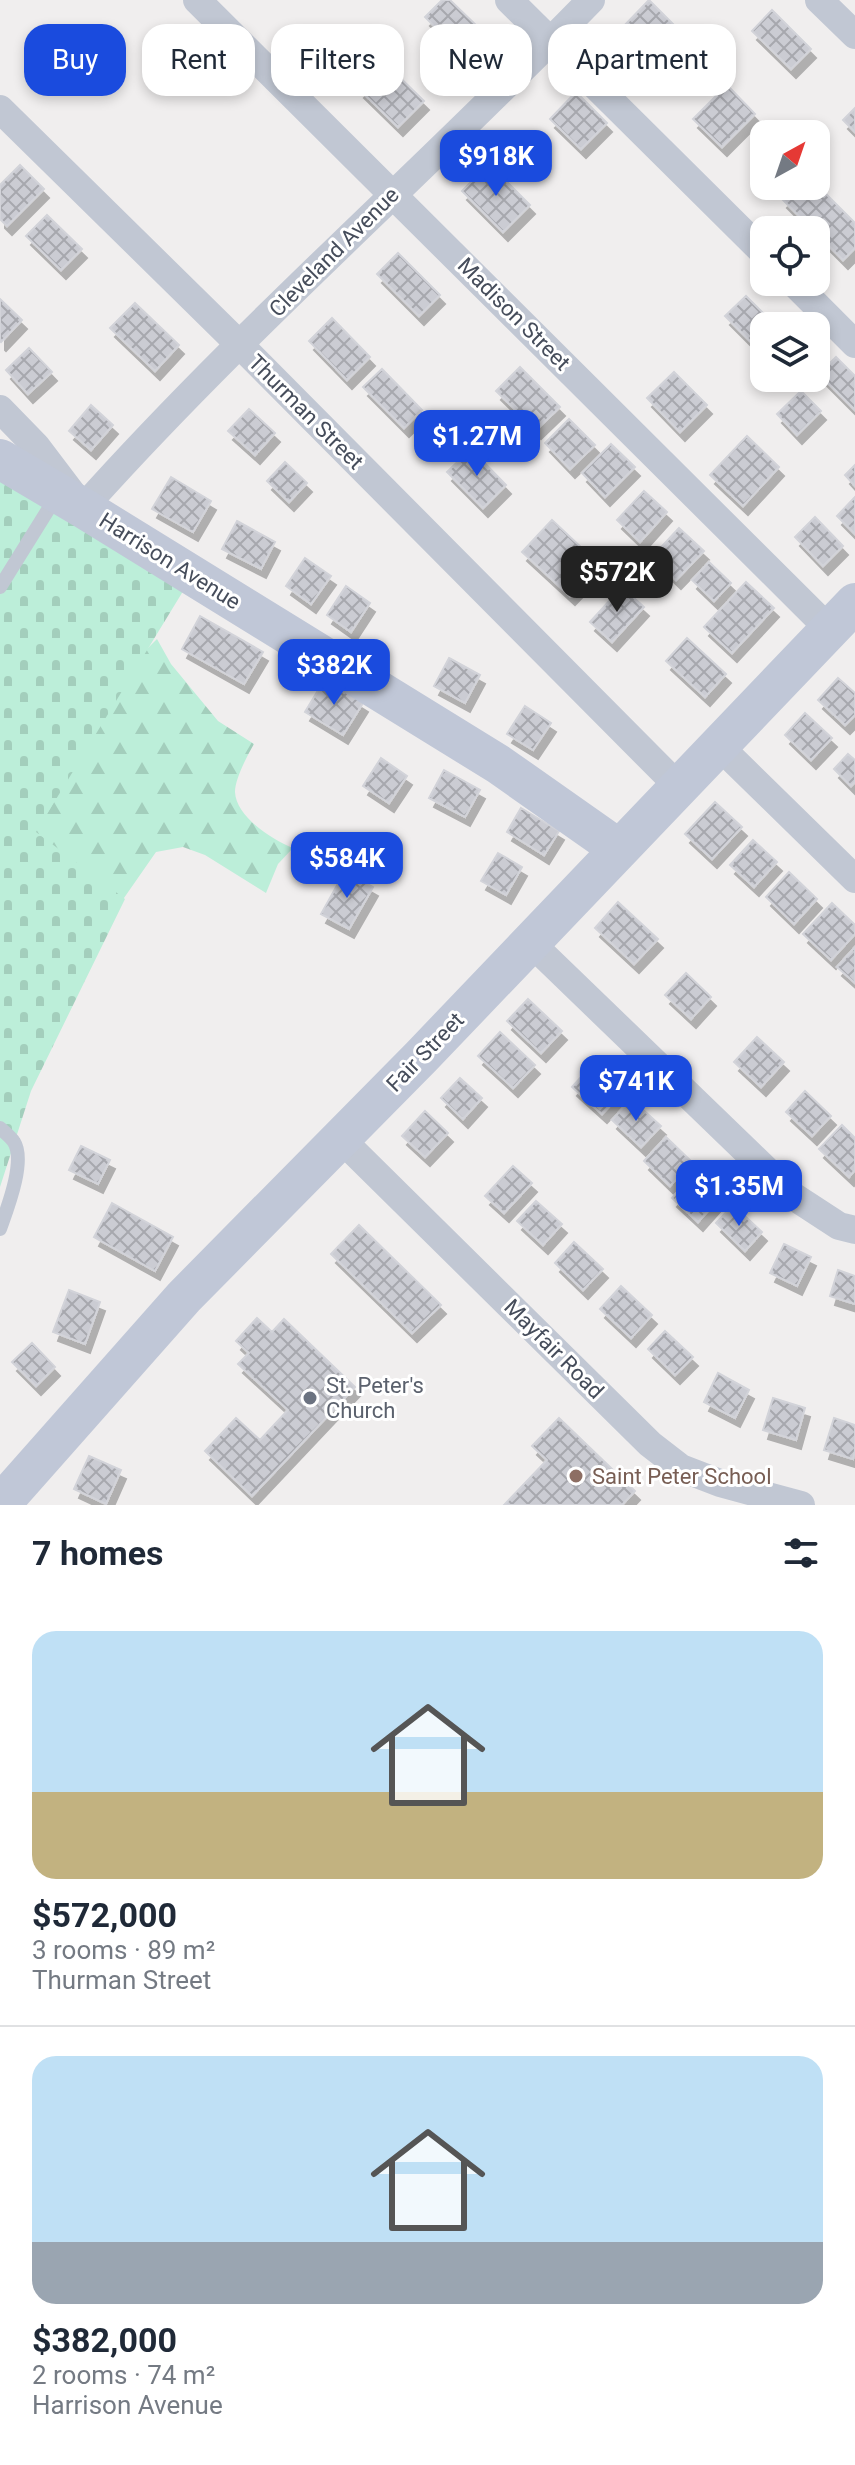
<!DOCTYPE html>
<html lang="en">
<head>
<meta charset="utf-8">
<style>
	:root { --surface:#fff; --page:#f6f6f7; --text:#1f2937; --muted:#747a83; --line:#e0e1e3; --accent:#1a4bde }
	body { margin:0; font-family:Roboto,sans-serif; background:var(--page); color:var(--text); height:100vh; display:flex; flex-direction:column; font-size:30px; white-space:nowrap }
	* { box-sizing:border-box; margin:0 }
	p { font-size:26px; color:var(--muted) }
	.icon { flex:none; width:44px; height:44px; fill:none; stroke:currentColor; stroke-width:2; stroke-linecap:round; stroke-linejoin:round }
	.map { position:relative; height:1505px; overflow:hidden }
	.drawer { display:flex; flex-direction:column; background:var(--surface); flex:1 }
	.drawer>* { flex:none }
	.banner { position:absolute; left:24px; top:24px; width:808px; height:72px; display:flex; gap:16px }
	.needle { width:52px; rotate:40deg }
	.tools { position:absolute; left:750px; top:120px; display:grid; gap:16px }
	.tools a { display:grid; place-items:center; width:80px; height:80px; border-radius:16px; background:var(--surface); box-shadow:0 4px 12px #0003; font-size:40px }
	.price { position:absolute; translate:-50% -68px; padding:0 18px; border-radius:16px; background:var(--accent); color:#fff; font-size:26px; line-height:52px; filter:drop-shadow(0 2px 4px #0008) }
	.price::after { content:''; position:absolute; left:50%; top:48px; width:24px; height:18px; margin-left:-12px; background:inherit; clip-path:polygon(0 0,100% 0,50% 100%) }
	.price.current { background:#222; color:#fff }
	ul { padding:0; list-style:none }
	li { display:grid; align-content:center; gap:16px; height:424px; padding:0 32px }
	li+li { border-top:2px solid var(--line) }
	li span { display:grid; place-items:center; height:248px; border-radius:24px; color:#555 }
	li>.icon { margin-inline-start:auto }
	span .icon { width:144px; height:144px; fill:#fffc; stroke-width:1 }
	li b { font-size:34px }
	h2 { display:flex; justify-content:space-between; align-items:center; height:96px; padding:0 32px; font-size:34px }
	.tag { padding:0 28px; border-radius:24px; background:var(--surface); box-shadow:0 4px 12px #0003; font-size:28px; line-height:72px }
	.tag.current { background:var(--accent); color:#fff }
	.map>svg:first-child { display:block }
	.forest { fill:url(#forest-firs) }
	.cemetery { fill:url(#cemetery-stones) }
	.building { fill:url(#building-cross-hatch); stroke:#d2d3d9; stroke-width:2; filter:url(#shadow) }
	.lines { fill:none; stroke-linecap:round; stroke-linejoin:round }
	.lane { stroke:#c1c7d3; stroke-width:14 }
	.street { stroke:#c1c7d3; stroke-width:28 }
	.secondary { stroke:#c0c7d7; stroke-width:40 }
	.worship-dot { fill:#6b7280; stroke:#fff; stroke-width:3 }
	.education-dot { fill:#8d6e63; stroke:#fff; stroke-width:3 }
	.labels { text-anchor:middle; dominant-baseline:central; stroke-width:6; stroke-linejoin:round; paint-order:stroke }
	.street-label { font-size:22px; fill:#464d5b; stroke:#fff }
	.worship-label { font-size:22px; fill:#5b616d; stroke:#fff; text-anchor:start }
	.education-label { font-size:22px; fill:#785e54; stroke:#fff; text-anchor:start }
</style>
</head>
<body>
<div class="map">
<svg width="855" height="1505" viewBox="0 0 855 1505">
	<defs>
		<pattern id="forest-firs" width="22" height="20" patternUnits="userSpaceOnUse" patternTransform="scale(2)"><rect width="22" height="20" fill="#bceed9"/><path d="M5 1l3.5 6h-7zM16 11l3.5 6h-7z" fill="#a3cebc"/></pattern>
		<pattern id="cemetery-stones" width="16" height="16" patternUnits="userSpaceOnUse" patternTransform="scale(2)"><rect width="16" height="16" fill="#bceed9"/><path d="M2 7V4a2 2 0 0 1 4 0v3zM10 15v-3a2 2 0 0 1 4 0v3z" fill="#a3cebc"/></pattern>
		<pattern id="building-cross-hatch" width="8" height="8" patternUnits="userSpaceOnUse" patternTransform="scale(2)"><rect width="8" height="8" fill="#cbccd3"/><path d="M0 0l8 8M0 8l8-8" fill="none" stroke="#a7a8ae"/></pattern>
		<filter id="shadow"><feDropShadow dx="5" dy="9" stdDeviation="0" flood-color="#0004"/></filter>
	</defs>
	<rect width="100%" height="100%" fill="#f0eeee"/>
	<path class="forest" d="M157,639L171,664L218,721L254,744C247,756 235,779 235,792C236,817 273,840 293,848L278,864L266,893L205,855L183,847L156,852L117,908L35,848L14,806L131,665Z"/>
	<path class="cemetery" d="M0,479L185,588L36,832L125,899L31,1091L0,1187Z"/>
	<path class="building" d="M442,0H450L480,29L459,51L425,17Z
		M649,0L685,36L655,66L620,30Z
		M772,10L811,49L791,69L752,31Z
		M385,63L424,101L398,127L359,89Z
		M727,85L755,114L722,147L693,119Z
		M576,92L607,123L581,149L550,119Z
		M855,108V132L843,120Z
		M489,164L530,205L503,232L462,191Z
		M20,165L44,189L7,226L0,219V185Z
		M816,184L855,223V248L843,260L816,233V230H813L782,199L795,186Z
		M47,215L82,249L61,270L26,236Z
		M398,253L440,295L419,316L377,274Z
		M746,296L776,326H764L763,354L725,316Z
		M0,299L22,320L1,342L0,341Z
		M135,303L179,345L155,371L110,328Z
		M332,318L370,357L347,380L309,341Z
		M29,348L52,372L28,394L6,370Z
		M836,357L855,376V410L819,374Z
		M520,367L560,407L536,430L496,391Z
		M382,369L422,410L404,428L363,387Z
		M674,372L707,405L680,432L647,398Z
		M801,391L821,411L797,435L777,414Z
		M91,405L113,425L91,450L69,431Z
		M249,409L275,433L255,455L228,431Z
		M569,419L595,445L570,469L545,443Z
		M747,436L779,467L743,506L710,475Z
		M611,444L635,467L605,497L582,473Z
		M471,449L506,485L483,508L447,472Z
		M285,462L307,483L289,502L267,481Z
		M855,465V486L845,475Z
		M171,477L211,501L193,532L152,509Z
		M644,491L667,512L640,542L617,520Z
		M855,497V534L837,516Z
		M815,517L843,546L823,566L795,537Z
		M552,520L600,565L570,596L522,552Z
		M237,521L275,542L261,569L222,549Z
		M679,528L704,551L676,580L652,557Z
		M305,558L331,576L311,604L286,586Z
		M709,562L731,583L714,601L692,580Z
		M746,582L774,608L732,653L704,627Z
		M346,586L370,603L351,632L327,615Z
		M622,587L644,607L612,642L590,622Z
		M200,616L263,652L244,684L182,649Z
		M687,638L726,674L705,697L666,661Z
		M449,658L480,675L465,703L434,686Z
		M838,678L855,693V715L845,725L818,700Z
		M325,679L363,703L343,735L305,712Z
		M525,706L551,723L533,750L507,734Z
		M805,713L832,738L811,760L785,735Z
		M848,754L855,760V782L851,786L834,769Z
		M381,758L407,776L389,803L363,786Z
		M444,770L480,790L465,817L429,798Z
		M715,802L742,827L712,859L685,834Z
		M521,808L559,831L544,855L507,832Z
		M753,840L777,862L754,887L730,865Z
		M498,853L522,867L506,895L481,881Z
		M345,871L373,887L349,929L321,914Z
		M789,872L817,899L794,924L766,897Z
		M618,902L658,939L634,964L595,928Z
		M832,903L855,925V934L831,960L803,934Z
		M855,947V983L837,967Z
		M686,973L711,997L691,1019L665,995Z
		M528,999L562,1031L541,1053L507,1021Z
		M500,1032L535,1065L513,1088L478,1056Z
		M757,1037L784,1062L761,1087L734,1062Z
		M592,1065L622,1093L602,1114L572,1087Z
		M460,1078L482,1098L463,1119L441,1098Z
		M805,1091L831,1116L812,1136L786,1112Z
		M631,1099L661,1126L641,1147L612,1120Z
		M425,1111L448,1133L425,1157L402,1136Z
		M842,1125L855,1138V1170L849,1177L819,1149Z
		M666,1137L692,1162L670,1186L644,1161Z
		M81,1146L110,1160L98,1184L69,1170Z
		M513,1166L532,1183L504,1213L485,1196Z
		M697,1171L722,1195L698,1222L672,1198Z
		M536,1201L562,1224L543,1245L517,1221Z
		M112,1203L173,1237L155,1271L94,1237Z
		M733,1205L762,1232L745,1251L716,1223Z
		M359,1225L441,1305L412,1333L331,1254Z
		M574,1242L603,1269L583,1290L555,1263Z
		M784,1244L811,1257L797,1286L770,1273Z
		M838,1270L855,1276V1304L830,1296Z
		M621,1286L652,1315L631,1338L600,1309Z
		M69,1290L100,1302L85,1344L53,1332Z
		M257,1318L272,1332L284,1319L355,1387L252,1496L205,1451L236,1418L260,1440L288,1410L238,1364L249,1353L236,1341Z
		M665,1331L693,1357L675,1375L648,1349Z
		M32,1343L55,1367L36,1386L12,1362Z
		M718,1373L749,1390L735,1418L704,1402Z
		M773,1398L805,1408L796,1440L763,1430Z
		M559,1418L635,1491L622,1505H504L547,1460L532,1446Z
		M834,1418L855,1425V1451L853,1459L824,1450Z
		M89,1456L121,1470L106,1504L74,1489Z"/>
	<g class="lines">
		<path class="lane" d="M0,587L56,497
			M0,1128C4,1132 11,1137 14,1142C26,1161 7,1209 0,1229"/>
		<path class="street" d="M197,0L830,630
			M509,0L764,253
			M819,0L855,35
			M0,109L240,345L678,786
			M793,282L855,344
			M0,409L36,446L83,508C243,329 424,172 591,0
			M718,745L855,879
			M530,942L793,1196L839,1226L855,1230
			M341,1139L650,1444L681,1468L720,1483L801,1505"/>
		<path class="secondary" d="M0,459L83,508L498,764L619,849
			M0,1505L184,1297L421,1057L855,603"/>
	</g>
	<circle class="worship-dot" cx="310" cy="1398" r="8"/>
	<circle class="education-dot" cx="576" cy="1476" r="8"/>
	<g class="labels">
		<g class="street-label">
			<text transform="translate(334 252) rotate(-45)">Cleveland Avenue</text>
			<text transform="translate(514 314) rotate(45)">Madison Street</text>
			<text transform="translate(306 412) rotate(45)">Thurman Street</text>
			<text transform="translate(170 561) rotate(32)">Harrison Avenue</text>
			<text transform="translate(425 1052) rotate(-46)">Fair Street</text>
			<text transform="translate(554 1349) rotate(45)">Mayfair Road</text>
		</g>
		<g class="worship-label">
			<text x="326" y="1385">St. Peter's<tspan x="326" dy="25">Church</tspan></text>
		</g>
		<g class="education-label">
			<text x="592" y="1476">Saint Peter School</text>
		</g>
	</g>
</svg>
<div class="tools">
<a><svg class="needle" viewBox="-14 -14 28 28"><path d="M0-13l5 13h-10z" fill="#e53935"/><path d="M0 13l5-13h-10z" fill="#747a83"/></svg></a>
<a><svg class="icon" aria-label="locate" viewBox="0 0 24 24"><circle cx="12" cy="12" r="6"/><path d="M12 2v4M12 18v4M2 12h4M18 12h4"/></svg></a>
<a><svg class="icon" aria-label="layers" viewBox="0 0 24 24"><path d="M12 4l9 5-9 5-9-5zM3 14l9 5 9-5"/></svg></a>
</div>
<b class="price" style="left:496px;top:198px">$918K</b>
<b class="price" style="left:477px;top:478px">$1.27M</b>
<b class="price current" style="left:617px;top:614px">$572K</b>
<b class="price" style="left:334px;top:707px">$382K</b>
<b class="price" style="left:347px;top:900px">$584K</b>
<b class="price" style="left:636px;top:1123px">$741K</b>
<b class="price" style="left:739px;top:1228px">$1.35M</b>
<div class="banner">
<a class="tag current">Buy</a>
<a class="tag">Rent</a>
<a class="tag">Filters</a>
<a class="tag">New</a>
<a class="tag">Apartment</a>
</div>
</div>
<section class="drawer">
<h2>7 homes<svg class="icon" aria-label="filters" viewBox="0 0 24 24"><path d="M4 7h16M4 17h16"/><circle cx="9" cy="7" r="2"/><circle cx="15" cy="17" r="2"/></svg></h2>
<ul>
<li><span style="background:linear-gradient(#bfe0f5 65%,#c2b280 0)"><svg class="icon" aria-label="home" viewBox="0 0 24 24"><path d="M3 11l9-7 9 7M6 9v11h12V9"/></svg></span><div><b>$572,000</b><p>3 rooms · 89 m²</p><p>Thurman Street</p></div></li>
<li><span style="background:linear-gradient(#bfe0f5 75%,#9aa5b1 0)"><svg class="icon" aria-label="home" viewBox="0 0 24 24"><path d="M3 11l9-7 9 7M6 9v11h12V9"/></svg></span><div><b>$382,000</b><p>2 rooms · 74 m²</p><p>Harrison Avenue</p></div></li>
</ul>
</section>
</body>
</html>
